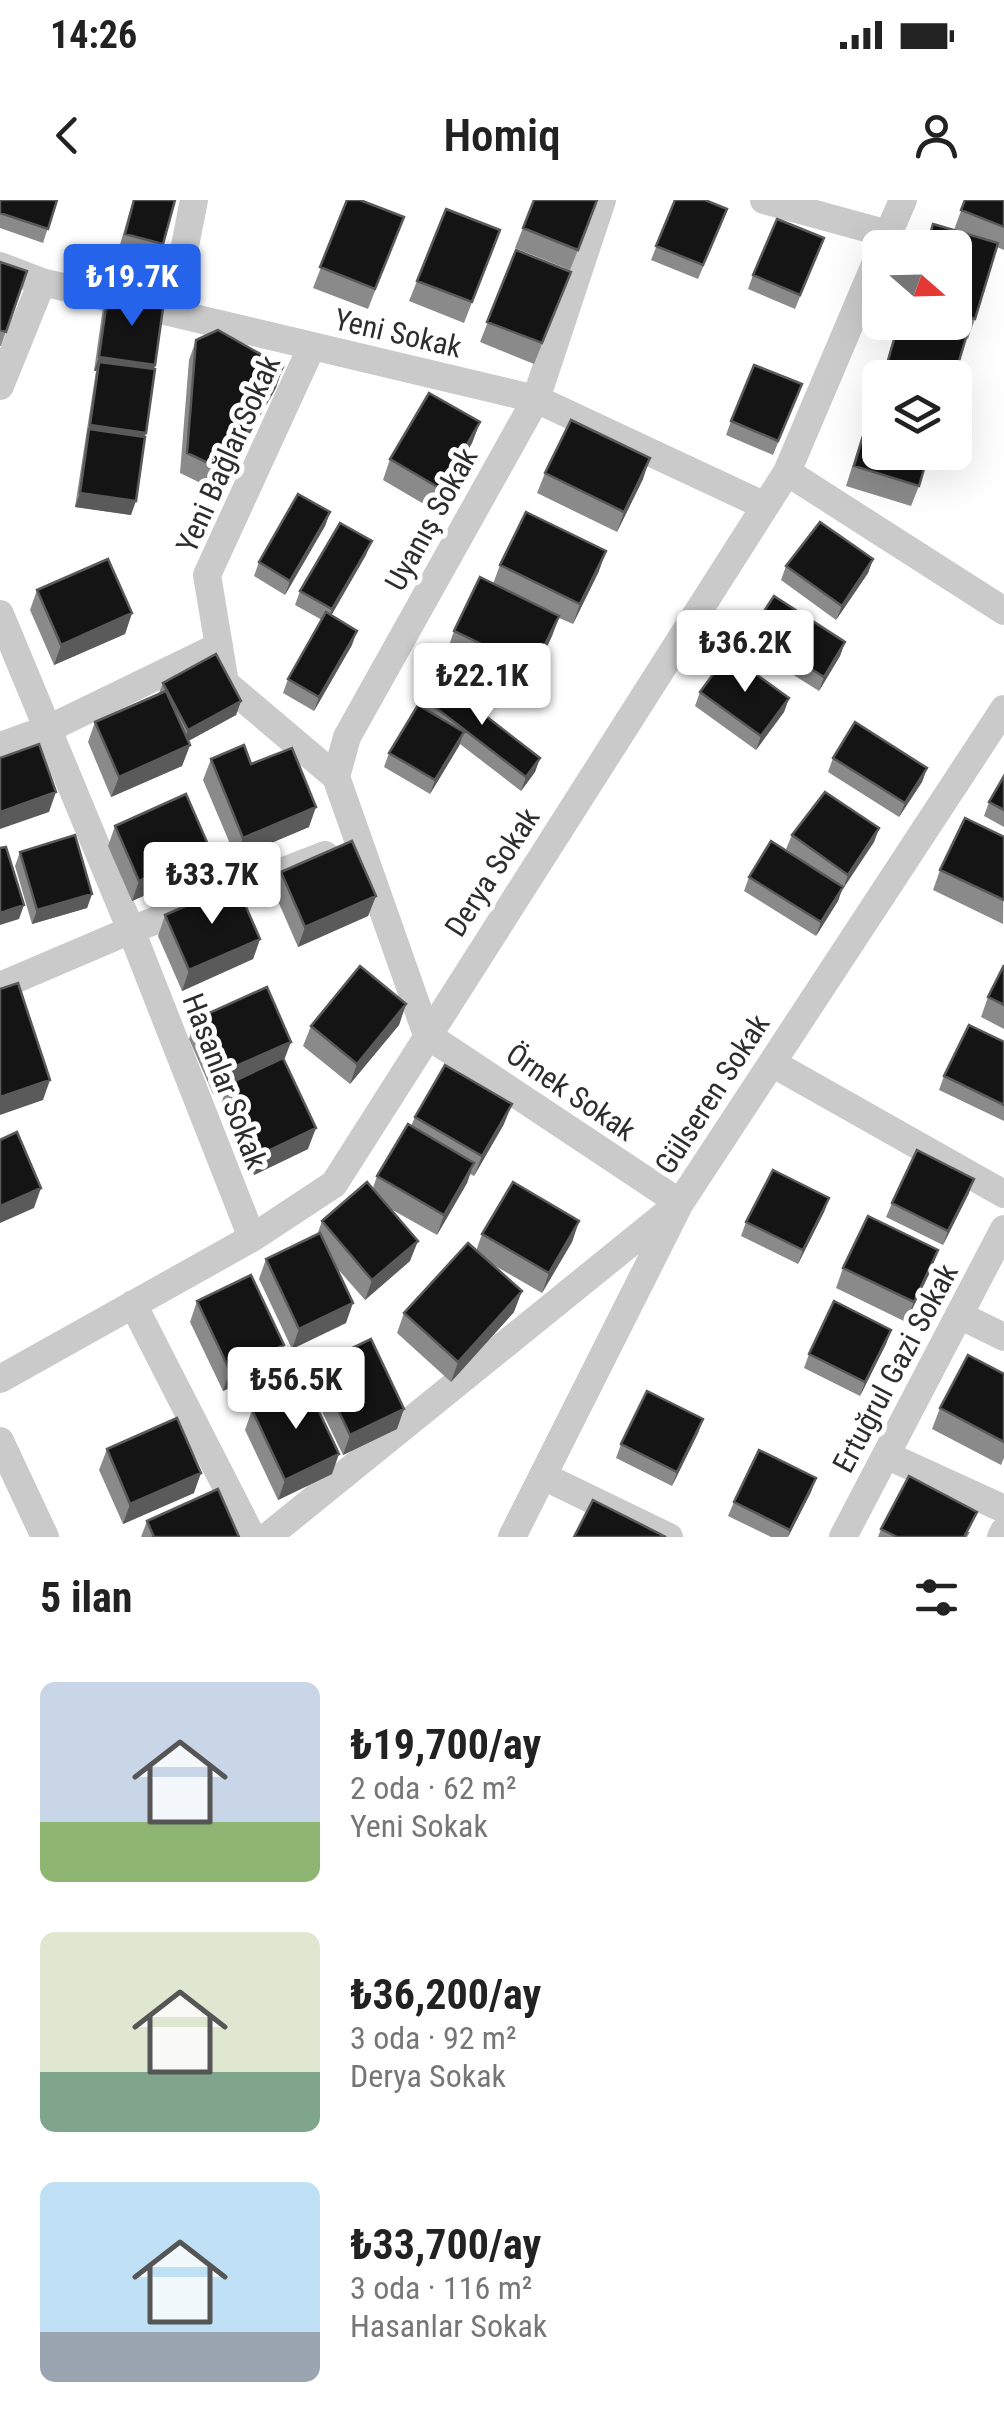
<!DOCTYPE html>
<html lang="tr">
<head>
<meta charset="utf-8">
<style>
	:root { --surface:#fff; --page:#f2f2f2; --text:#222; --muted:#767676; --accent:#2563eb }
	body { margin:0; font-family:"Roboto Condensed",sans-serif; background:var(--page); color:var(--text); height:100vh; display:flex; flex-direction:column; font-size:38px; white-space:nowrap }
	* { box-sizing:border-box; margin:0 }
	p { font-size:32px; color:var(--muted) }
	.icon { flex:none; width:55px; height:55px; fill:none; stroke:currentColor; stroke-width:2; stroke-linecap:round; stroke-linejoin:round }
	.map { position:relative; height:1337px; overflow:hidden }
	.drawer { display:flex; flex-direction:column; background:var(--surface); flex:1 }
	.drawer>* { flex:none }
	.needle { width:65px; rotate:110deg }
	.tools { position:absolute; left:862px; top:30px; display:grid; gap:20px }
	.tools a { display:grid; place-items:center; width:110px; height:110px; border-radius:15px; background:var(--surface); box-shadow:0 10px 40px #0002; font-size:50px }
	.price { position:absolute; translate:-50% -85px; padding:0 22px; border-radius:10px; background:#fff; color:#222; font-size:32px; line-height:65px; filter:drop-shadow(0 2px 5px #0008) }
	.price::after { content:''; position:absolute; left:50%; top:60px; width:30px; height:22px; margin-left:-15px; background:inherit; clip-path:polygon(0 0,100% 0,50% 100%) }
	.price.current { background:var(--accent); color:#fff }
	ul { padding:0; list-style:none }
	li { display:flex; align-items:center; gap:30px; height:250px; padding:0 40px }
	li span { display:grid; place-items:center; flex:none; width:280px; height:200px; border-radius:15px; color:#555 }
	li>.icon { margin-inline-start:auto }
	span .icon { width:120px; height:120px; fill:#fffc; stroke-width:1 }
	li b { font-size:42px }
	h2 { display:flex; justify-content:space-between; align-items:center; height:120px; padding:0 40px; font-size:42px }
	.status { display:flex; justify-content:space-between; align-items:center; height:70px; padding:0 50px; background:var(--surface); direction:ltr }
	.status svg { height:28px; fill:currentColor }
	header { display:flex; justify-content:space-between; align-items:center; height:130px; padding:0 40px; background:var(--surface); font-size:45px; font-weight:600 }
	.map>svg:first-child { display:block }
	.lines { fill:none; stroke-linecap:round; stroke-linejoin:round }
	.minor { stroke:#cacaca; stroke-width:28 }
	.wall { fill:#8a8a8a }
	.shaded-wall { fill:#5a5a5a }
	.building { fill:#141414; stroke:#5a5a5a; stroke-width:2.5 }
	.labels { text-anchor:middle; dominant-baseline:central; stroke-width:10; stroke-linejoin:round; paint-order:stroke }
	.street-label { font-size:30px; fill:#2d2d2d; stroke:#fff }
</style>
</head>
<body>
<div class="status"><b>14:26</b><svg viewBox="0 0 49 12"><path d="M0 12V9h3v3zM5 12V6h3v6zM10 12V3h3v9zM15 12V0h3v12zM26 1h20v11H26zM47 4h2v5h-2z"/></svg></div>
<header><svg class="icon" aria-label="back" viewBox="0 0 24 24"><path d="M15 5l-7 7 7 7"/></svg>Homiq<svg class="icon" aria-label="person" viewBox="0 0 24 24"><circle cx="12" cy="8" r="4"/><path d="M4 21q1-7 8-7t8 7"/></svg></header>
<div class="map">
<svg width="1004" height="1337" viewBox="0 0 1004 1337">
	<rect width="100%" height="100%" fill="#fff"/>
	<g class="lines">
		<path class="minor" d="M602,0L536,199L347,537L336,577L427,835L680,1003
			M764,0L888,34
			M882,48L903,0
			M0,66L42,82L536,199L765,306
			M172,112L194,0
			M312,146L207,375L225,483L336,577
			M0,186L42,82
			M787,272L1004,411
			M0,414L131,730L252,1038
			M0,546L48,529L219,446
			M0,786L131,730L325,655
			M772,863L1004,994
			M133,1104L252,1337
			M959,1115L1004,1137
			M0,1179L252,1038L334,984L787,272L880,53
			M0,1241L45,1337
			M886,1255L1004,1309
			M543,1276L669,1337
			M267,1337L671,1010
			M512,1337L680,1003L1004,509
			M843,1337L1004,1029
			M1001,1337L1004,1331"/>
	</g>
	<path class="wall" d="M0,0H57L43,43L0,28Z
		M133,0H175L158,58L119,48Z
		M347,0L404,17L368,109L313,88Z
		M534,0H598L570,70L515,48Z
		M675,0L722,23L698,79L651,60Z
		M965,0H1004V50L997,47L975,119L968,139L966,138L954,178H882L898,122H955V48H925L933,24L954,30Z
		M500,30L464,123L409,101L417,81Z
		M824,38L795,109L748,89L753,75Z
		M516,50L571,72L534,164L480,142Z
		M0,62L27,71L1,146H0Z
		M108,93L155,165L131,315L75,307L96,171H94L103,107Z
		M196,140L276,188L217,291L180,273L189,160Z
		M880,183V252L919,286L911,306L846,286L870,210Z
		M802,184L773,255L726,235L731,221Z
		M480,222L472,243L434,310L383,280L390,259Z
		M545,273L643,279L617,332L537,293Z
		M330,312L325,326L285,395L254,376L259,362Z
		M366,355L331,415L352,445L314,511L283,493L288,479L322,420L295,405L300,391Z
		M873,359L868,373L836,420L781,380L786,366Z
		M500,365L599,371L573,424L559,418L552,436L526,490L447,451L454,431L493,384Z
		M37,390L132,413L125,434L54,465L30,410Z
		M751,431L845,442L840,456L819,491L746,445Z
		M163,483L241,501L236,515L188,541L190,545L182,566L111,597L88,542L95,522L159,493Z
		M700,492L789,498L784,512L756,550L695,506Z
		M423,498L540,558L535,572L521,591L460,544L430,594L384,567L389,553L420,506Z
		M833,558L927,568L922,582L899,617L828,572Z
		M211,559L251,564L309,627L236,658L203,580Z
		M1004,576V627L984,616L989,602Z
		M115,626L210,649L203,670L132,701L108,646Z
		M879,628L874,642L842,689L838,701L816,736L744,691L749,677L807,664L786,649L792,635Z
		M1004,637L1003,724L933,690L940,670Z
		M20,652L92,694L87,708L32,724L15,666Z
		M281,672L376,696L368,716L298,747L274,692Z
		M165,715L260,739L253,759L182,791L158,736Z
		M1004,765V829L981,817L988,797Z
		M406,804L399,825L350,884L303,846L311,826Z
		M196,819L284,861L308,949L254,975L221,904L227,887L213,894L189,839Z
		M1004,842V921L939,890L944,876Z
		M415,917L504,924L474,976L470,974L467,983L437,1035L389,1008L410,1061L365,1100L336,1067L346,1123L292,1149L259,1079L266,1059L317,1035L322,1021L373,988L377,976L411,926Z
		M969,993L943,1045L886,1017L892,1003Z
		M829,998L824,1012L798,1064L741,1036L746,1022Z
		M579,1021L572,1042L542,1093L492,1064L514,1112L451,1182L397,1133L404,1113L476,1051L482,1034Z
		M843,1068L931,1070L906,1122L836,1088Z
		M197,1101L277,1166L223,1191L190,1122Z
		M891,1130L886,1144L860,1196L804,1168L809,1154Z
		M317,1165L397,1229L343,1255L309,1185Z
		M1004,1174V1258L1001,1265L932,1229L940,1208Z
		M252,1210L332,1274L278,1300L245,1230Z
		M703,1219L698,1233L672,1286L616,1258L621,1244Z
		M107,1249L194,1293L123,1324L99,1270Z
		M811,1292L788,1337H771L728,1316L734,1302Z
		M147,1321L239,1337H141Z
		M881,1329L970,1332L967,1337H878Z"/>
	<path class="shaded-wall" d="M99,157L155,165L150,179L99,162L96,171H94Z
		M283,167L276,188L217,291L225,271Z
		M480,222L472,243L434,310L441,289Z
		M90,225L146,233L141,247L89,229L85,239Z
		M650,258L643,279L617,332L624,312Z
		M80,293L136,301L131,315L75,307Z
		M330,312L325,326L285,395L290,381Z
		M372,341L366,355L327,423L332,409Z
		M606,351L599,371L573,424L580,404Z
		M873,359L868,373L836,420L842,406Z
		M132,413L125,434L54,465L61,445Z
		M559,416L552,436L526,490L533,469Z
		M357,431L352,445L314,511L319,497Z
		M845,442L840,456L819,491L824,477Z
		M789,498L784,512L756,550L761,536Z
		M241,501L236,515L183,544L188,530Z
		M464,532L459,546L430,594L435,580Z
		M190,545L182,566L111,597L119,577Z
		M540,558L535,572L521,591L526,577Z
		M927,568L922,582L899,617L905,603Z
		M56,592L49,612L0,629V612Z
		M316,607L309,627L236,658L243,638Z
		M879,628L874,642L843,689L848,675Z
		M210,649L203,670L132,701L139,681Z
		M843,687L838,701L816,736L821,722Z
		M92,694L87,708L32,724L37,710Z
		M376,696L368,716L298,747L305,727Z
		M24,705L19,719L0,725V713Z
		M260,739L253,759L182,791L189,770Z
		M406,804L399,825L350,884L357,864Z
		M291,842L283,863L228,884L227,887L213,894L220,873Z
		M50,880L43,900L0,915V897Z
		M512,904L504,924L474,976L482,956Z
		M316,928L308,949L254,975L262,954Z
		M474,963L467,983L437,1035L444,1015Z
		M974,979L969,993L943,1045L948,1031Z
		M41,988L34,1008L0,1023V1006Z
		M829,998L824,1012L798,1064L803,1050Z
		M579,1021L572,1042L542,1093L549,1073Z
		M418,1041L410,1061L365,1100L372,1080Z
		M938,1050L931,1070L906,1122L914,1102Z
		M522,1091L514,1112L451,1182L458,1162Z
		M353,1103L346,1123L292,1149L299,1129Z
		M891,1130L886,1144L860,1196L865,1182Z
		M284,1145L277,1166L223,1191L230,1171Z
		M404,1209L397,1229L343,1255L350,1235Z
		M703,1219L698,1233L672,1286L677,1272Z
		M339,1254L332,1274L278,1300L285,1280Z
		M201,1273L194,1293L123,1324L130,1304Z
		M816,1278L811,1292L788,1337L790,1330Z"/>
	<path class="building" d="M0,0H57L48,29L0,13Z
		M134,0H175L163,44L125,34Z
		M347,0H360L404,17L375,89L320,67Z
		M534,0H597L578,50L523,28Z
		M675,0H705L727,9L703,65L656,46Z
		M965,0H1004V27L961,10Z
		M446,9L500,30L472,102L417,81Z
		M777,19L824,38L800,95L753,75Z
		M933,24L998,43L975,119L955,113V48H926Z
		M516,50L571,72L542,143L487,122Z
		M0,62L27,71L6,132L0,130Z
		M108,93L164,101L155,165L99,157Z
		M955,120L970,124L954,178H883L899,122H955Z
		M218,130L283,167L225,271L187,253L196,140Z
		M99,162L155,169L146,233L90,225Z
		M754,165L802,184L778,241L731,221Z
		M877,190L880,191V252H929L919,286L854,266Z
		M429,193L480,222L441,289L390,259Z
		M571,220L650,258L624,312L545,273Z
		M89,229L145,237L136,301L80,293Z
		M298,294L330,312L290,381L259,362Z
		M526,312L606,351L580,404L500,365Z
		M820,322L873,359L842,406L786,366Z
		M340,323L372,341L332,409L300,391Z
		M108,359L132,413L61,445L37,390Z
		M480,377L559,416L533,469L454,431Z
		M774,396L845,442L824,477L751,431Z
		M326,412L357,431L319,497L288,479Z
		M216,454L241,501L188,530L163,483Z
		M728,454L789,498L761,536L700,492Z
		M438,479L540,558L526,577L423,498Z
		M166,491L190,545L119,577L95,522Z
		M418,505L464,532L435,580L389,553Z
		M855,522L927,568L905,603L833,558Z
		M39,544L56,592L0,612V558Z
		M244,545L251,564L292,548L316,607L243,638L211,559Z
		M1004,576V610L989,602Z
		M825,592L879,628L848,675L792,635Z
		M186,594L210,649L139,681L115,626Z
		M965,618L1004,637V700L940,670Z
		M75,635L92,694L37,710L20,652Z
		M352,641L376,696L305,727L281,672Z
		M771,641L843,687L821,722L749,677Z
		M6,647L24,705L0,713V648Z
		M236,684L260,739L189,770L165,715Z
		M1004,765V805L988,797Z
		M360,766L406,804L357,864L311,826Z
		M18,783L50,880L0,897V789Z
		M267,787L291,842L220,873L196,819Z
		M969,825L1004,842V905L944,876Z
		M283,858L316,928L262,954L228,884Z
		M445,865L512,904L482,956L415,917Z
		M408,924L474,963L444,1015L377,976Z
		M17,932L41,988L0,1006V940Z
		M917,950L974,979L948,1031L892,1003Z
		M773,970L829,998L803,1050L746,1022Z
		M367,982L418,1041L372,1080L322,1021Z
		M513,982L579,1021L549,1073L482,1034Z
		M868,1016L938,1050L914,1102L843,1068Z
		M320,1033L353,1103L299,1129L266,1059Z
		M468,1043L522,1091L458,1162L404,1113Z
		M251,1075L284,1145L230,1171L197,1101Z
		M834,1101L891,1130L865,1182L809,1154Z
		M371,1139L404,1209L350,1235L317,1165Z
		M968,1155L1004,1174V1242L940,1208Z
		M306,1184L339,1254L285,1280L252,1210Z
		M647,1191L703,1219L677,1272L621,1244Z
		M177,1218L201,1273L130,1304L107,1249Z
		M759,1250L816,1278L790,1330L734,1302Z
		M909,1276L977,1312L964,1337H897L881,1329Z
		M218,1289L239,1337H154L147,1321Z
		M593,1300L666,1337H574Z"/>
	<g class="labels">
		<g class="street-label">
			<text transform="translate(398 133) rotate(13)">Yeni Sokak</text>
			<text transform="translate(228 254) rotate(-66)">Yeni Bağlar Sokak</text>
			<text transform="translate(431 319) rotate(-61)">Uyanış Sokak</text>
			<text transform="translate(492 672) rotate(-57)">Derya Sokak</text>
			<text transform="translate(225 881) rotate(69)">Hasanlar Sokak</text>
			<text transform="translate(571 892) rotate(34)">Örnek Sokak</text>
			<text transform="translate(712 894) rotate(-57)">Gülseren Sokak</text>
			<text transform="translate(895 1168) rotate(-62)">Ertuğrul Gazi Sokak</text>
		</g>
	</g>
</svg>
<div class="tools">
<a><svg class="needle" viewBox="-14 -14 28 28"><path d="M0-13l5 13h-10z" fill="#e53935"/><path d="M0 13l5-13h-10z" fill="#767676"/></svg></a>
<a><svg class="icon" aria-label="layers" viewBox="0 0 24 24"><path d="M12 4l9 5-9 5-9-5zM3 14l9 5 9-5"/></svg></a>
</div>
<b class="price current" style="left:132px;top:129px">₺19.7K</b>
<b class="price" style="left:745px;top:495px">₺36.2K</b>
<b class="price" style="left:482px;top:528px">₺22.1K</b>
<b class="price" style="left:212px;top:727px">₺33.7K</b>
<b class="price" style="left:296px;top:1232px">₺56.5K</b>
</div>
<section class="drawer">
<h2>5 ilan<svg class="icon" aria-label="filters" viewBox="0 0 24 24"><path d="M4 7h16M4 17h16"/><circle cx="9" cy="7" r="2"/><circle cx="15" cy="17" r="2"/></svg></h2>
<ul>
<li><span style="background:linear-gradient(#c9d6e8 70%,#8fb573 0)"><svg class="icon" aria-label="home" viewBox="0 0 24 24"><path d="M3 11l9-7 9 7M6 9v11h12V9"/></svg></span><div><b>₺19,700/ay</b><p>2 oda · 62 m²</p><p>Yeni Sokak</p></div></li>
<li><span style="background:linear-gradient(#dfe7d0 70%,#7fa58c 0)"><svg class="icon" aria-label="home" viewBox="0 0 24 24"><path d="M3 11l9-7 9 7M6 9v11h12V9"/></svg></span><div><b>₺36,200/ay</b><p>3 oda · 92 m²</p><p>Derya Sokak</p></div></li>
<li><span style="background:linear-gradient(#bfe0f5 75%,#9aa5b1 0)"><svg class="icon" aria-label="home" viewBox="0 0 24 24"><path d="M3 11l9-7 9 7M6 9v11h12V9"/></svg></span><div><b>₺33,700/ay</b><p>3 oda · 116 m²</p><p>Hasanlar Sokak</p></div></li>
</ul>
</section>
</body>
</html>
